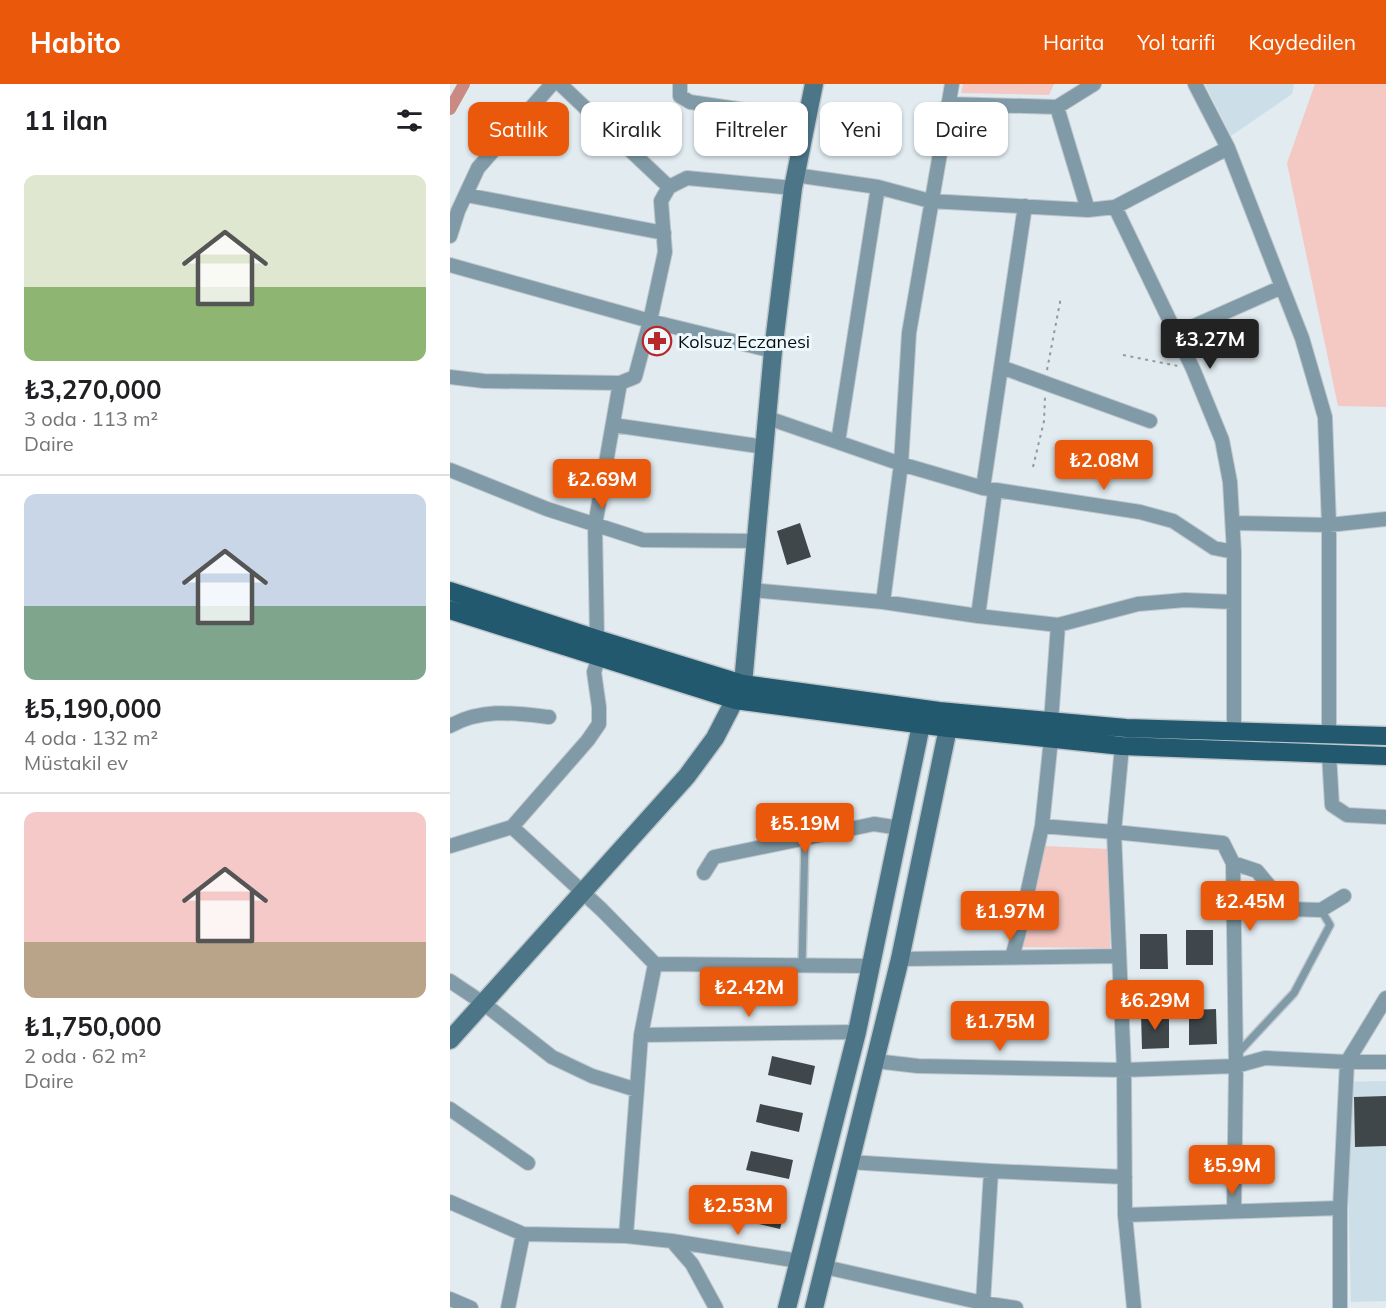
<!DOCTYPE html>
<html lang="tr">
<head>
<meta charset="utf-8">
<style>
	:root { --surface:#fff; --page:#f6f6f6; --text:#202124; --muted:#757577; --line:#e0e0e0; --accent:#ea580c }
	body { margin:0; font-family:Mulish,sans-serif; background:var(--page); color:var(--text); height:100vh; display:flex; flex-direction:column; font-size:22px; white-space:nowrap }
	* { box-sizing:border-box; margin:0 }
	p { font-size:20px; color:var(--muted) }
	.icon { flex:none; width:33px; height:33px; fill:none; stroke:currentColor; stroke-width:2; stroke-linecap:round; stroke-linejoin:round }
	.map { position:relative; flex:1; overflow:hidden }
	.panel { display:flex; flex-direction:column; background:var(--surface); width:450px }
	.panel>* { flex:none }
	.top-card { position:absolute; left:18px; top:18px; width:570px; height:54px; display:flex; gap:12px }
	.price { position:absolute; translate:-50% -51px; padding:0 14px; border-radius:6px; background:var(--accent); color:#fff; font-size:20px; line-height:39px; filter:drop-shadow(0 2px 3px #0008) }
	.price::after { content:''; position:absolute; left:50%; top:36px; width:18px; height:14px; margin-left:-9px; background:inherit; clip-path:polygon(0 0,100% 0,50% 100%) }
	.price.selected { background:#222; color:#fff }
	ul { padding:0; list-style:none }
	li { display:grid; align-content:center; gap:12px; height:318px; padding:0 24px }
	li+li { border-top:2px solid var(--line) }
	li span { display:grid; place-items:center; height:186px; border-radius:12px; color:#555 }
	li>.icon { margin-inline-start:auto }
	span .icon { width:108px; height:108px; fill:#fffc; stroke-width:1 }
	li b { font-size:26px }
	h2 { display:flex; justify-content:space-between; align-items:center; height:72px; padding:0 24px; font-size:26px }
	.pill { padding:0 21px; border-radius:12px; background:var(--surface); box-shadow:0 2px 4px #0004; font-size:21px; line-height:54px }
	.pill.selected { background:var(--accent); color:#fff }
	header { display:flex; align-items:center; gap:36px; box-sizing:border-box; height:84px; padding:0 30px; background:var(--accent); color:#fff }
	header strong { font-size:28px }
	nav { display:flex; gap:33px; margin-inline-start:auto; font-size:21px }
	main { display:flex; flex:1; min-height:0 }
	.map>svg:first-child { display:block }
	.built { fill:#ccdee7 }
	.green { fill:#f4c8c3 }
	.lines { fill:none; stroke-linecap:round; stroke-linejoin:round }
	.canal { stroke:#c98a83; stroke-width:12 }
	.building { fill:#3f474b }
	.lane-casing { stroke:#bec7cc; stroke-width:10 }
	.street-casing { stroke:#bec7cc; stroke-width:16 }
	.secondary-casing { stroke:#bec7cc; stroke-width:21 }
	.primary-casing { stroke:#bec7cc; stroke-width:21 }
	.path { stroke:#929a9e; stroke-width:2; stroke-dasharray:3 4.5; stroke-linecap:butt }
	.lane { stroke:#809ba7; stroke-width:7 }
	.street { stroke:#809ba7; stroke-width:14 }
	.secondary { stroke:#4c7587; stroke-width:18 }
	.primary { stroke:#23596f; stroke-width:18 }
	.labels { text-anchor:middle; dominant-baseline:central; stroke-width:6; stroke-linejoin:round; paint-order:stroke }
	.poi-label { font-size:18px; fill:#090c0e; stroke:#eef9fe; text-anchor:start }
</style>
</head>
<body>
<header>
<strong>Habito</strong>
<nav><a>Harita</a><a>Yol tarifi</a><a>Kaydedilen</a></nav>
</header>
<main>
<section class="panel">
<h2>11 ilan<svg class="icon" aria-label="filters" viewBox="0 0 24 24"><path d="M4 7h16M4 17h16"/><circle cx="9" cy="7" r="2"/><circle cx="15" cy="17" r="2"/></svg></h2>
<ul>
<li><span style="background:linear-gradient(#dfe7d0 60%,#8fb573 0)"><svg class="icon" aria-label="home" viewBox="0 0 24 24"><path d="M3 11l9-7 9 7M6 9v11h12V9"/></svg></span><div><b>₺3,270,000</b><p>3 oda · 113 m²</p><p>Daire</p></div></li>
<li><span style="background:linear-gradient(#c9d6e8 60%,#7fa58c 0)"><svg class="icon" aria-label="home" viewBox="0 0 24 24"><path d="M3 11l9-7 9 7M6 9v11h12V9"/></svg></span><div><b>₺5,190,000</b><p>4 oda · 132 m²</p><p>Müstakil ev</p></div></li>
<li><span style="background:linear-gradient(#f6c9c9 70%,#b9a48a 0)"><svg class="icon" aria-label="home" viewBox="0 0 24 24"><path d="M3 11l9-7 9 7M6 9v11h12V9"/></svg></span><div><b>₺1,750,000</b><p>2 oda · 62 m²</p><p>Daire</p></div></li>
</ul>
</section>
<div class="map">
<svg width="936" height="1224" viewBox="0 0 936 1224">
	<rect width="100%" height="100%" fill="#e1ebf0"/>
	<path class="built" d="M755,0H844L842,10L781,52Z
		M936,997V1217L901,1218L895,998Z"/>
	<path class="green" d="M513,0H604L599,11L511,9Z
		M865,0H936V323L888,322L837,79Z
		M595,762L659,765L660,864L569,863Z"/>
	<g class="lines">
		<path class="canal" d="M0,25L14,0"/>
	</g>
	<path class="building" d="M350,439L361,473L337,481L327,447Z
		M736,846H763V881H736Z
		M690,850H717L718,885H690Z
		M766,925L767,960L739,961V926Z
		M691,929H719V964L692,965Z
		M322,972L365,982L361,1001L318,991Z
		M936,1012V1062L905,1063L904,1013Z
		M310,1020L353,1029L349,1048L306,1038Z
		M301,1067L343,1076L339,1095L296,1086Z
		M292,1116L335,1126L330,1145L288,1135Z"/>
	<g class="lines">
		<g class="lane-casing">
			<path id="lane" d="M352,882L355,754
				M787,970L844,909L880,841L871,826"/>
		</g>
		<g class="street-casing">
			<path id="street" d="M110,0L219,103
				M230,0V12L240,18L357,35
				M745,0L778,64L832,203L852,254L875,333L879,441V651
				M498,20L607,23L644,0
				M607,23L638,126
				M345,91L428,103L480,117L638,126L665,123L778,64
				M16,111L214,149
				M665,123L743,285L772,356L780,398L784,468
				M0,152L8,127L28,84L102,0
				M0,181L200,237L323,267
				M726,250L832,203
				M551,283L700,337
				M0,293L34,297L170,299
				M318,334L451,380L533,404L690,428L723,437L764,464L784,468V647
				M163,341L315,363
				M388,358L428,103
				M0,386L97,425L193,456L307,457
				M533,404L575,122
				M784,439L879,441L936,435
				M302,506L433,518L528,532L608,541L688,520L735,516L783,518
				M433,518L451,380L459,249L502,0
				M528,532L545,407
				M147,555L145,441L170,299L185,293L200,237L215,168L211,117L219,103L237,94L343,104
				M601,638L608,541
				M0,642C32,624 64,629 99,633
				M672,662L664,748L773,759L783,779L786,982L784,1127
				M879,670L882,721L897,731L936,733
				M592,742L664,748L674,986L675,1131L684,1224
				M62,743L138,656L149,640V623L144,588L149,573
				M0,762L62,743L152,826L205,880L191,951L176,1152
				M783,779L807,787L838,825L871,826L894,812
				M254,789L264,773L424,740L450,744
				M562,873L568,852L592,742L601,655
				M450,875L669,872
				M205,880L422,882
				M0,897L33,919L102,973L142,992L187,1006
				M191,951L407,948
				M425,977L468,982L674,986L786,982L815,974L897,978H936
				M0,1025L78,1079
				M399,1078L541,1087L675,1093
				M0,1118L73,1150L176,1152L222,1157L242,1180L266,1224
				M675,1131L890,1124
				M222,1157L349,1177
				M375,1183L533,1219L566,1224
				M0,1215L21,1224
				M533,1219L541,1087
				M58,1224L73,1150
				M890,1224V1124L897,978L936,914"/>
		</g>
		<g class="secondary-casing">
			<path id="secondary" d="M0,956L237,692L265,654L293,600L323,267L343,104L364,0
				M337,1224L407,948L471,641
				M364,1224L450,875L498,644"/>
		</g>
		<g class="primary-casing">
			<path id="primary" d="M0,507L147,555L293,600L489,627L676,644L936,652
				M0,526L285,616L498,644L672,662L936,672"/>
		</g>
		<path class="path" d="M673,271L728,282
			M597,286L611,213
			M583,383L594,337L595,313"/>
		<use href="#lane" class="lane"/>
		<use href="#street" class="street"/>
		<use href="#secondary" class="secondary"/>
		<use href="#primary" class="primary"/>
	</g>
	<defs>
		<g id="pharmacy-ring" transform="scale(1.5)"><circle r="9.5" fill="#eef9fe" stroke="#b8282a" stroke-width="1.5"/><path d="M-2-6h4v4h4v4h-4v4h-4v-4h-4v-4h4Z" fill="#b8282a"/></g>
	</defs>
	<g fill-rule="evenodd">
		<use href="#pharmacy-ring" x="207" y="257"/>
	</g>
	<g class="labels">
		<g class="poi-label">
			<text x="228" y="257">Kolsuz Eczanesi</text>
		</g>
	</g>
</svg>
<b class="price selected" style="left:760px;top:286px">₺3.27M</b>
<b class="price" style="left:654px;top:407px">₺2.08M</b>
<b class="price" style="left:152px;top:426px">₺2.69M</b>
<b class="price" style="left:355px;top:770px">₺5.19M</b>
<b class="price" style="left:800px;top:848px">₺2.45M</b>
<b class="price" style="left:560px;top:858px">₺1.97M</b>
<b class="price" style="left:299px;top:934px">₺2.42M</b>
<b class="price" style="left:705px;top:947px">₺6.29M</b>
<b class="price" style="left:550px;top:968px">₺1.75M</b>
<b class="price" style="left:782px;top:1112px">₺5.9M</b>
<b class="price" style="left:288px;top:1152px">₺2.53M</b>
<div class="top-card">
<a class="pill selected">Satılık</a>
<a class="pill">Kiralık</a>
<a class="pill">Filtreler</a>
<a class="pill">Yeni</a>
<a class="pill">Daire</a>
</div>
</div>
</main>
</body>
</html>
